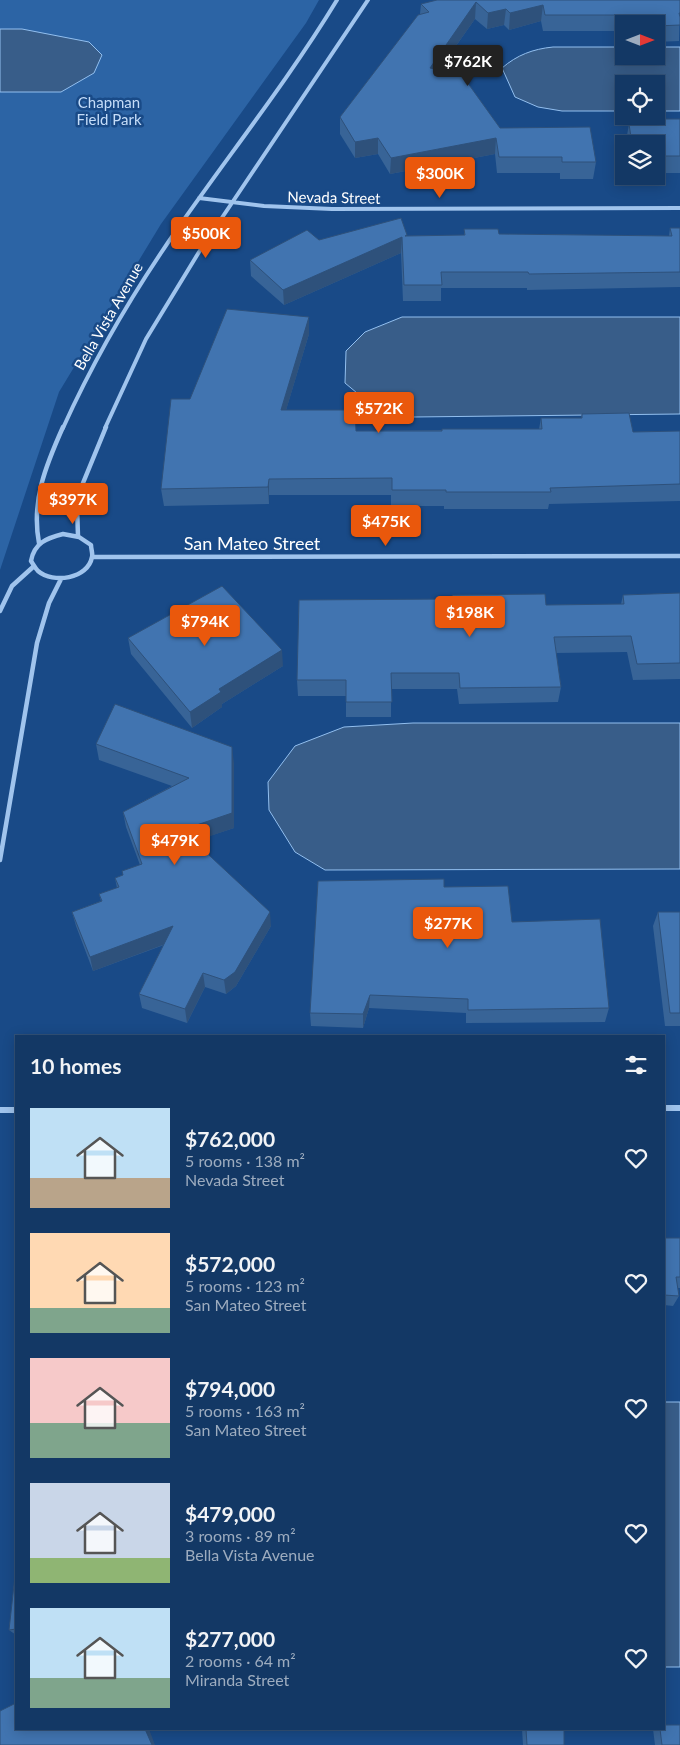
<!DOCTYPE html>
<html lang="en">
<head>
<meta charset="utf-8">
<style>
	:root { --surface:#133865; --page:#1c3f6b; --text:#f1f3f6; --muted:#9dacbf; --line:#325279; --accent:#ea580c }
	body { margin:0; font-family:Lato,sans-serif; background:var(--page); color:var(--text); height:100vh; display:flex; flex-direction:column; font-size:19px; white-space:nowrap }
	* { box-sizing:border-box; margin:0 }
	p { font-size:16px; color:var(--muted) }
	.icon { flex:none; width:28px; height:28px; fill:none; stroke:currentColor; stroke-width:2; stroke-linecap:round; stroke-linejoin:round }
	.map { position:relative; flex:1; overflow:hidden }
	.sheet { position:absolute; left:15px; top:1035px; width:650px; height:695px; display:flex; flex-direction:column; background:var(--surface); border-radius:0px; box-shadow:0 2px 12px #0003,0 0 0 1px var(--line) }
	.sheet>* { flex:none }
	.needle { width:32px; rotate:90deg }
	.controls { position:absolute; left:615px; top:15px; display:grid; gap:10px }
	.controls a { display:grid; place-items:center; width:50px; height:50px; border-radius:0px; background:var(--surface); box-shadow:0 2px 12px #0003,0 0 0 1px var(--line); font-size:25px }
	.price { position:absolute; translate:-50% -42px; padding:0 11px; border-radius:5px; background:var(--accent); color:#fff; font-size:16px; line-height:32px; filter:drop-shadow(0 1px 2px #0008) }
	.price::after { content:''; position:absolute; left:50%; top:30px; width:15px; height:11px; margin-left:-8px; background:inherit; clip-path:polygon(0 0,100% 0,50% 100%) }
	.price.active { background:#222; color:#fff }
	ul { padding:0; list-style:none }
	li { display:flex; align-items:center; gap:15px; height:125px; padding:0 15px }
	li span { display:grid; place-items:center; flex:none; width:140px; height:100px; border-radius:0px; color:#555 }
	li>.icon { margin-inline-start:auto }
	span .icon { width:60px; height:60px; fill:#fffc; stroke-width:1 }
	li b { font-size:21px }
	h2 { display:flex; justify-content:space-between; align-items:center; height:60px; padding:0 15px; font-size:21px }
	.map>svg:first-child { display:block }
	.green { fill:#2c64a5 }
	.water { fill:#385d89; stroke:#92bfef }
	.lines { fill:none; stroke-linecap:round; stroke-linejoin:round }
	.minor-far2 { stroke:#a0c4ed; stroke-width:4 }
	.minor-far1 { stroke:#a0c4ed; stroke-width:4.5 }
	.minor { stroke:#a0c4ed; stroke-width:6 }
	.wall { fill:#386497 }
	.shaded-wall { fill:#2e517b }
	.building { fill:#4174b0; stroke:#2e517b }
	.labels { text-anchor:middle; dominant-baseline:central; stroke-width:5; stroke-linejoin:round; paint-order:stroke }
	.far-park-label { font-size:15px; fill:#c5ddf9; stroke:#194a87 }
	.far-street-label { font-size:15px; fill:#fff; stroke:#194a87 }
	.street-label { font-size:18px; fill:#fff; stroke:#194a87 }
</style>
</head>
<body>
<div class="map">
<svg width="680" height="1745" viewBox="0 0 680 1745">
	<rect width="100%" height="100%" fill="#194a87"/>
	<path class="green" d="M0,0H319L306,23L161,224L59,392L0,570Z"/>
	<path class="water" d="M0,29H22L89,42L102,55L94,73L61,92H0Z
		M553,47H624V56H656V47H680V111H656V84H624V111H562L538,107L515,97L502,68C517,55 533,49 553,47Z
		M402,317H680V414L413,417L375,408L345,383L346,351L365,332Z
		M413,723H680V869L325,870L295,852L269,810L268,782L295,746L344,727Z
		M664,1402H680V1667H664Z"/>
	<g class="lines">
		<path class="minor-far2" d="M199,198L264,206L332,209L680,208
			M63,428C95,357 134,291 178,228C231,152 289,79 337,0
			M105,428L146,339L199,252L368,0"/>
		<path class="minor-far1" d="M63,534L79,537L91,545C91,549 93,554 92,557C88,579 53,584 38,571C35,568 33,564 31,561C34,543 47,538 63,534Z
			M78,536L77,507L83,483L106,427
			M39,543C31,501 46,465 63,427
			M93,557L680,556
			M0,611L12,586L33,567
			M0,860L37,643L49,603L61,579"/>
		<path class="minor" d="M664,1108H680
			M0,1110H16"/>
	</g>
	<path class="wall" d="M680,0L679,41L656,42V24H624V31H543L541,21L509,30L504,25L487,29L475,19L439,70L500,128L596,162L593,179H560V173H497L495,154L390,174L378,154L355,158L340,134V117L420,14L421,4Z
		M655,119H680V173H656V144H626V141L629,124H654Z
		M670,228H680V287L527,290V288H441V301H403L401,253L284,305L251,276L250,260L319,240L407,236L464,235V229L499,234L669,236Z
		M309,334L286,410L356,431L539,429L541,418H581L582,414L633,432L680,431V501L549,504L548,509H444V506H391V495H269V504L164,506L161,489L190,399Z
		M680,593V679L633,680L627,652L556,653L561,687L558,702L459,704L457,689H391V717H346V696H298L297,680L452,599V595L546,605L621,604L623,595Z
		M128,638L283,666L222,704V707L192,728L131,654Z
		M96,744L234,763V828L194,841L271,926L236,986L226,994L205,987L187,1023L142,1008L139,994L164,945L93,971L76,926L72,912L101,901L99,894L117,888L115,878L123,875L140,865L126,827L123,812L172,786L99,760Z
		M444,887L512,922L609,1008L605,1022L466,1023V1013L369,1008L363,1028L311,1026L310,1013Z
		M658,912H680V1026H665L653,926Z
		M664,1238H680V1288H678L679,1296L673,1306L664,1305Z
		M16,1567V1635L9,1630Z
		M522,1729H564V1745H523Z
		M653,1729H664L680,1745H655Z"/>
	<path class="shaded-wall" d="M476,2L475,19L429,84L430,68Z
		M543,5L541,21L509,30L510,13Z
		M506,9L504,25L487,29L488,13Z
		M378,138V154L355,158V142Z
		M496,138L495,154L390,174L391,158Z
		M402,237L401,253L284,305L283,290Z
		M309,317V334L281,427V410Z
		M269,479V504L268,487Z
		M282,650L283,666L222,704V707L192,728L190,712L219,689Z
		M232,747L234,763V828L184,845L182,830Z
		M270,912L271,926L236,986L226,994L224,980Z
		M173,926L176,940L93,971L90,957Z
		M203,973L205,987L187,1023L185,1009Z
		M370,995L369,1008L363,1028V1014Z
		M145,1729H149L155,1745H152Z"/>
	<path class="building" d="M437,0H680V13H679L680,17V25L656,26V24H643L641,15H545L543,5L510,13L506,9L488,13L476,2L430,68L462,75L500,128L590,127L596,162H562V157H499L496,138L391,158L378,138L355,142L340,117L418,15L429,12L421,4Z
		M655,119H680V156H656V144H632L629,124H656Z
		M401,218L407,235L405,236L465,235L464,229H498L499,234L672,236L670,228H680V272L529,274L528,272H441L442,285H404L402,237L283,290L250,260L307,230L319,240Z
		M227,309L309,317L281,410H355L356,431H442V429H542L541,418H582V414L629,413L633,432L680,431V484L550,488L551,492H446V490H392V478L269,479L268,487L161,489L171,399H190Z
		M222,586L282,650L219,689L221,692L190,712L128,638Z
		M680,593V663L637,664L631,636L554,637L561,687L460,688L459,673H391L392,702H346V680H297L299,600L453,599L452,595L545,594L546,605L624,604L623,595Z
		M115,704L232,747V813L182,830L270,912L235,972L224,980L203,973L185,1009L139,994L173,926L90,957L72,912L102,901L99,894L119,887L115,878L123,875L122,871L142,864L123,812L189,778L96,744Z
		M444,879V887L508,886L512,922L600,919L609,1008L468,1010V999L370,995L363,1014L310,1013L318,881Z
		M658,912H680V1013H670Z
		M664,1238H680V1277H676L679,1296L664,1295Z
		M16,1567V1629L9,1630Z
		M16,1703V1729H145L152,1745H0V1711Z
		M664,1725H680V1745H662L660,1729H664Z
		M526,1729H564V1745H527Z"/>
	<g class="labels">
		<g class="far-park-label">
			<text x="109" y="102">Chapman<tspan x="109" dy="17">Field Park</tspan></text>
		</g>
		<g class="far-street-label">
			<text transform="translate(334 197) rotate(1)">Nevada Street</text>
			<text transform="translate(108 316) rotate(-60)">Bella Vista Avenue</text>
		</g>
		<g class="street-label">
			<text x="252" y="543">San Mateo Street</text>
		</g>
	</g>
</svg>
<div class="controls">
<a><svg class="needle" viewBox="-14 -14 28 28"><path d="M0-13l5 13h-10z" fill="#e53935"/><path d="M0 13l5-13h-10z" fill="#9dacbf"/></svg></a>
<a><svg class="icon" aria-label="locate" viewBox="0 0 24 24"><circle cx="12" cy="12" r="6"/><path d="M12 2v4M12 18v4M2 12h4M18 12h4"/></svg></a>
<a><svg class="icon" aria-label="layers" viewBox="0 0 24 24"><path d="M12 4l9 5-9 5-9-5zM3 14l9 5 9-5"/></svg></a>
</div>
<b class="price active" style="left:468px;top:87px">$762K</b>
<b class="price" style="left:440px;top:199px">$300K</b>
<b class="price" style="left:206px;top:259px">$500K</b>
<b class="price" style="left:379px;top:434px">$572K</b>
<b class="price" style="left:73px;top:525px">$397K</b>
<b class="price" style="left:386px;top:547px">$475K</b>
<b class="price" style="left:470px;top:638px">$198K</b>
<b class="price" style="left:205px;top:647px">$794K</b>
<b class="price" style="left:175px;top:866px">$479K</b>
<b class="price" style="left:448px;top:949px">$277K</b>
<section class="sheet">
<h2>10 homes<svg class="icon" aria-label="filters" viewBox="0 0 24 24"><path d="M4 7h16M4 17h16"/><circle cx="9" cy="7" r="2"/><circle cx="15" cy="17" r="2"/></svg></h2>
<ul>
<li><span style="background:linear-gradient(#bfe0f5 70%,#b9a48a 0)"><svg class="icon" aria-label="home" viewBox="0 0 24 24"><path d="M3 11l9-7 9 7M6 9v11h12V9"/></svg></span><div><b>$762,000</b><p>5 rooms · 138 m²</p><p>Nevada Street</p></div><svg class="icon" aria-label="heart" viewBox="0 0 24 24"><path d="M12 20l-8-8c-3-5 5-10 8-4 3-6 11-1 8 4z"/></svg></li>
<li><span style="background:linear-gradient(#ffd9b3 75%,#7fa58c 0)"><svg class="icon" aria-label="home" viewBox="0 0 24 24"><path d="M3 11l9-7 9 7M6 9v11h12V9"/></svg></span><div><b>$572,000</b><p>5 rooms · 123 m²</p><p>San Mateo Street</p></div><svg class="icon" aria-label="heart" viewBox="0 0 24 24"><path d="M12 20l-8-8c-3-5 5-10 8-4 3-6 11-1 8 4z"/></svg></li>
<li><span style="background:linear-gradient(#f6c9c9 65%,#7fa58c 0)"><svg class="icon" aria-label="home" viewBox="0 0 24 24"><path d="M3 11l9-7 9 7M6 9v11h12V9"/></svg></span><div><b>$794,000</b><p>5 rooms · 163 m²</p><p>San Mateo Street</p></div><svg class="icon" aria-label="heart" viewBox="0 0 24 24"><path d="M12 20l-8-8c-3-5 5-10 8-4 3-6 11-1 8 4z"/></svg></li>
<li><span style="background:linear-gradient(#c9d6e8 75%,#8fb573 0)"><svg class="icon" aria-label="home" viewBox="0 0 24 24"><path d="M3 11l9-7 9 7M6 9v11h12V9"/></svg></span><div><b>$479,000</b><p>3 rooms · 89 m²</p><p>Bella Vista Avenue</p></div><svg class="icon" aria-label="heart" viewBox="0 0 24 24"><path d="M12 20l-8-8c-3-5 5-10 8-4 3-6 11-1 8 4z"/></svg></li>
<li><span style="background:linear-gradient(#bfe0f5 70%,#7fa58c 0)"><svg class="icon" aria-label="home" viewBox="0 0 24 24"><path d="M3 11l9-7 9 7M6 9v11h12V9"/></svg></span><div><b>$277,000</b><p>2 rooms · 64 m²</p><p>Miranda Street</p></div><svg class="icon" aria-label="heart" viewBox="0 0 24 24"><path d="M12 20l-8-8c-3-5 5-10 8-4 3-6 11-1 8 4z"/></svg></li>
</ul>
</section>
</div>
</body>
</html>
